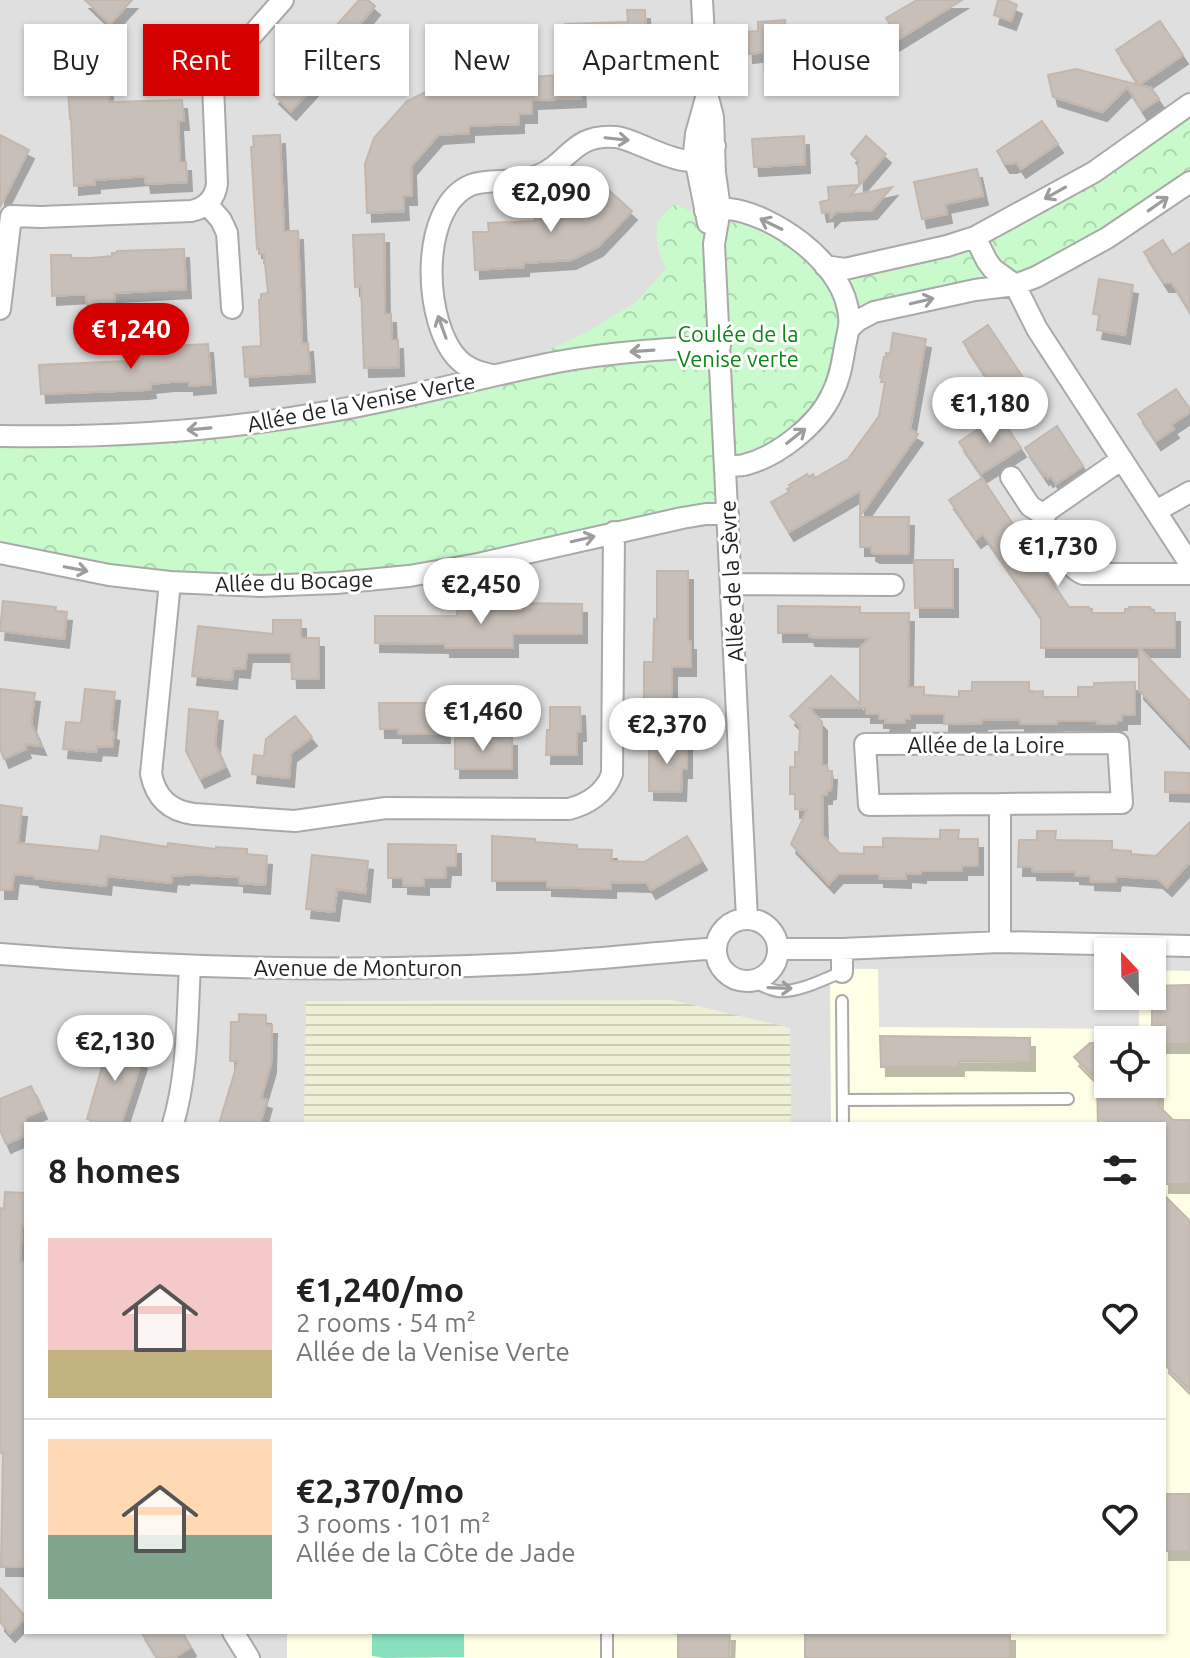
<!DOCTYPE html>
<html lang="en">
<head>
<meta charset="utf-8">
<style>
	:root { --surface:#fff; --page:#f2f2f2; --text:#222; --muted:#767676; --line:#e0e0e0; --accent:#d40000 }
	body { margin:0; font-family:Ubuntu,sans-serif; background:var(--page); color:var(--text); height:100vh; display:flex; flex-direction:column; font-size:30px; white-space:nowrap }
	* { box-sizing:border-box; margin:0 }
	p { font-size:26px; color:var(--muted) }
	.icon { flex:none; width:44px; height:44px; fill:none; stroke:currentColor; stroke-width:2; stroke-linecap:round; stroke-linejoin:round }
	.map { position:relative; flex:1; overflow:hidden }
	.side { position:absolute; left:24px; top:1122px; width:1142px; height:512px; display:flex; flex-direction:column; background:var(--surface); border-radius:0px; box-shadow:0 2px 6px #0004 }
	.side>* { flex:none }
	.banner { position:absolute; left:24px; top:24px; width:1142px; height:72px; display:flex; gap:16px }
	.needle { width:52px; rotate:338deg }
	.tools { position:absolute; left:1094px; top:938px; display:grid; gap:16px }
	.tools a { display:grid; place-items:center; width:72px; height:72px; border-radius:0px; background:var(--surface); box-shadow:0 2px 6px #0004; font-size:40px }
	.price { position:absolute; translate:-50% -68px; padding:0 18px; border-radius:28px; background:#fff; color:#222; font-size:26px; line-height:52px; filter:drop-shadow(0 2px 4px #0008) }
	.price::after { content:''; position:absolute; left:50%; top:48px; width:24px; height:18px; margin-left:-12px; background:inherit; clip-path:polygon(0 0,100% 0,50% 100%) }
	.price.active { background:var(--accent); color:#fff }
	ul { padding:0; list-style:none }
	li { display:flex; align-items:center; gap:24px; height:200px; padding:0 24px }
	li+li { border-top:2px solid var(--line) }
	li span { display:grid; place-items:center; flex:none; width:224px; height:160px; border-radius:0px; color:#555 }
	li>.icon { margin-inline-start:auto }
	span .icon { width:96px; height:96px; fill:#fffc; stroke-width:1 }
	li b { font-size:34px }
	h2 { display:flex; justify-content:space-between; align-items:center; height:96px; padding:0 24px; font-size:34px }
	.pill { padding:0 28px; border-radius:0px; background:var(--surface); box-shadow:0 2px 6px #0004; font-size:28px; line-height:72px }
	.pill.active { background:var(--accent); color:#fff }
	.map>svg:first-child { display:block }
	.residential { fill:#e0dfdf; fill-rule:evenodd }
	.education { fill:#ffffe5; fill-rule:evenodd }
	.farmland { fill:url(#farmland-rules) }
	.park { fill:url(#park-crowns) }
	.pitch { fill:#88e0be }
	.parking { fill:#e2e2e2 }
	.building { fill:#c7bfb8; stroke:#c4b6ab; stroke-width:2; filter:url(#shadow) }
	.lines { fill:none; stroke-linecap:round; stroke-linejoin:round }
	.service-casing { stroke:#a9a9a9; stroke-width:14 }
	.minor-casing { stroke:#a9a9a9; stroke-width:24 }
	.service { stroke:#fff; stroke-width:10 }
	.minor { stroke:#fff; stroke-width:20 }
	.oneway { stroke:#9c9c9c }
	.labels { text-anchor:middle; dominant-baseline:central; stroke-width:6; stroke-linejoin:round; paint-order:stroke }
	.park-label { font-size:22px; fill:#0c8416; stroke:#fff }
	.street-label { font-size:22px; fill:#222; stroke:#fff }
</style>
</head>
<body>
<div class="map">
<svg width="1190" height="1658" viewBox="0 0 1190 1658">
	<defs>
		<pattern id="farmland-rules" width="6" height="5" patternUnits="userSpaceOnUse" patternTransform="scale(2)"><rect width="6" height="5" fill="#eef0d5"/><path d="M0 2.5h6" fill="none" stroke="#ccceb7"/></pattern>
		<pattern id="park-crowns" width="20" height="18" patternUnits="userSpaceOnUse" patternTransform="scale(2)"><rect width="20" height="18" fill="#c8facc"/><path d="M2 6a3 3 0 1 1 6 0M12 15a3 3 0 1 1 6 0" fill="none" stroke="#acd6af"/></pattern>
		<filter id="shadow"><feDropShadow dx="5" dy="9" stdDeviation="0" flood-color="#0004"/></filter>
	</defs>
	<rect width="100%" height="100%" fill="#f2efe9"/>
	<path class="residential" d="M0,0H1190V1658H0ZM1108,952H1152V996H1108ZM1108,1040H1152V1084H1108ZM26,1124H1164V1632H26Z"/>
	<path class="education" d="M830,969H1108V996H1152V970L1190,971V1658H287V1632H1164V1124H831ZM1108,1040H1152V1084H1108Z"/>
	<path class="farmland" d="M672,1000L790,1028L791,1124H304L306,1001Z"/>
	<path class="park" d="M1190,104V182L1036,277L874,312L846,341L806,429L725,466L728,514L478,563L260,586L0,553V436L142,434L495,375L587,332L636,302L666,269C658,252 655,239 657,221L675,204L688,210L732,223L741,221L764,228L785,239L817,268L975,237Z"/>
	<path class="pitch" d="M372,1632H464V1657L384,1658L372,1656Z"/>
	<path class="parking" d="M878,969H1108V996H1139V1029L879,1027Z"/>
	<path class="building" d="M85,0H132L110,24Z
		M359,0H368L375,6L330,60L334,64L291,111L274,95L282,86L284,68H288L295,60H306Z
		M917,0H962L878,52L885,66L858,80L848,61L788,63L789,77L765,78L764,52L748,54L747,32L758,31V22L785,20L786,30L837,27V31L893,29L886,18Z
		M998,0H1006L1017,5L1011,21L994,15Z
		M627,10H645L648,70L593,72V79H580L581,98L532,100V114H519V124L469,126V133L438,135L411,166L412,196H403L404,211L367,213L365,164L374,138L407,101L432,89L482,87L481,80L561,75V59H566L565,24L628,22Z
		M1160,21L1183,55L1139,85L1151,88L1159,99L1142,110L1127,87L1102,112L1053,97L1048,75L1076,69L1139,85L1116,50Z
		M107,44L108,67H106L109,102L182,100L184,121H178L180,162H186L187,182L146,184L145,176L95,180V184L74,186L71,119H70L68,89L80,88L79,46Z
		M1042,121L1058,144L1021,169L1016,162L1012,164H1005L997,151Z
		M0,135L29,150L0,207Z
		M280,135L284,231H298L302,344L308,343L310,373L245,377L243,347L261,346L259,300H261V294L268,293L264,254H259V248L257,249L251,147H254L253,136Z
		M804,136L805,164L754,167L752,139Z
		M866,136L886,154L850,196L892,187L872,210L836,212L830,218V212L822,213L820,202L829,200L828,187L859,185L858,161L851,154Z
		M977,169L983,196L945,204L947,214L922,219L914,182Z
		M604,186L632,211L598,247L571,260L524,263V267L475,270L473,232H489L488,223L535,221L534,215L566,213L588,190L594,196Z
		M384,234L385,314H391L392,340H398L399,367L364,368L361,286L355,287L353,235Z
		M1163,240L1172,255L1190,243V312L1172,283H1164L1144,252Z
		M184,249L186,289L114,293L115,323L89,324L86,294L52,296L51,255H71V258H91L112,256V253H117V251Z
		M1099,279L1133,285L1125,335L1097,330L1100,315L1093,314Z
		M988,325L1028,385L1003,402L963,342Z
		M893,333L926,339L910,429L918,434L860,516V491L789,532L771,502L789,492L787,489L791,487L789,485L807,474L809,477L813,474L815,478L848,459L879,416L885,382H881L882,377H880L884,357H886V353L890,354Z
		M208,344L211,384L189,386V382H170L150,384L151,389L144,390L41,394L39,365L128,361L127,348Z
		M1176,389L1190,409V412L1171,425L1174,429L1156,441L1138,414Z
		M999,415L1021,448L981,474L959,442Z
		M1057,426L1083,466L1056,484L1051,476L1048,478L1046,474L1044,476L1025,448Z
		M982,478L1069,607H1089V609H1092V613H1125V609H1129V607H1150L1151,609L1154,610V613H1175V648H1041V617L983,534L976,539L949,500Z
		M860,517H909L908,554H875L871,552V547H860Z
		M914,560H953V608H915Z
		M657,571H688V641H691V667H672V700H644V662H653L654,619L657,620Z
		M3,601L56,607L55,611L67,612L64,639L0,631Z
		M523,603L582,604V634H513V648H445V644L375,643V616H457V610L523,611Z
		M778,606L860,607V613H909L908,687H924V695L959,697V691H972V682H1029V692L1043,691V697H1078V687H1094V683L1135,682V715H1122V721H1117L1116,724H1097L1098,721H1057V724H1020V719L982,720V723L944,724V714H910V719H905V723H885L886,719H879V714H866V708H809L822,722V765H827L828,771H832L831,790L827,791V795H822L823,836L839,853L864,854V847H883V838L940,839V830H959L958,839H978V866H962V871H921V874L906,873V879L879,878V874H838L829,884L791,844L807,810L795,809V794H790V767H795V752H799L800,726L790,716L831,676L860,704V648L870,638L810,637L809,633H778Z
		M273,620H301V638H319V679H292L291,653H247L245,669L233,668L232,680L192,676L198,626L273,634Z
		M1139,648L1190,701V745L1139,690Z
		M0,689L35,693L31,723L41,746L24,744L26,749L4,759L0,748Z
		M85,689L115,692L111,730L114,732L112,747L97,746L96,752L63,749L66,722L81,723Z
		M379,703H445V734H398V729H380Z
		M550,707H580L581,732H577V755H546L547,730H550Z
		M189,709L218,712L215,745L225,767L200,779L186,751Z
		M295,716L312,737L291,753L289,778L252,774L254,755L264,756L266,739Z
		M455,736L512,737V769H455Z
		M649,742H687V769H682L681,792L649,791Z
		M1165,772L1190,773V793L1165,792Z
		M0,805L22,808L18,843L99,851L101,836L167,847L168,843L216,849V847L247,849V854L267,856L265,885L239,883V877L184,874V876L172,875L171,883L107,876L106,886L35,878L34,876L14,874L12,890H0Z
		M1190,822V862L1167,887L1158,879L1116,876L1115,882L1090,881V876L1075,875V872L1032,871V867H1018L1019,840H1037V831H1056L1055,840L1112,841V850L1131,851V854L1156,856Z
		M492,836L535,839V842L577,845V849L612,850L611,861L644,862L687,836L702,861L651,890L647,883L611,882V889L547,887V881H492Z
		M388,844L456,845V866H446L445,878H424V886L403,885V878H388Z
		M312,855L368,861L365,893L337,889L334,912L306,909Z
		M1190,985V1044H1152V986Z
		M239,1014L266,1015V1025H272L271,1064L261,1098L267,1100L260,1124H219L238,1061H230L231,1022H239Z
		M880,1036L1030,1038V1062L959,1061V1067H881Z
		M110,1039L144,1049L140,1059L142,1060L121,1124H90L91,1120L87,1119Z
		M1090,1043H1097L1108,1054V1084H1158V1105L1173,1120H1190V1184H1164V1124H1098L1097,1084H1101L1074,1057Z
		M31,1086L42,1110L26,1117V1135L6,1144L0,1130V1099Z
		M5,1192L26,1193V1227L22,1226L20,1262H26V1567H1L3,1453H0V1208L4,1209Z
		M1164,1195L1190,1221V1390L1164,1364Z
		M1164,1494H1190V1551H1164Z
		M0,1588L26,1617L10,1633L0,1622Z
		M141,1632H182L191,1647L174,1658H157Z
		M678,1632H730L729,1658H678Z
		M805,1632H1010V1658H805Z"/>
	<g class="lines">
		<g class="service-casing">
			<path id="service" d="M753,981C761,985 769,990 778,991C798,993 824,979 842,972
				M842,1001L843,1124
				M843,1100L1068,1099
				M607,1658V1632"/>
		</g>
		<g class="minor-casing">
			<path id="minor" d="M702,0L707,94L713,117L715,173L720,209L714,244L747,919
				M706,98L696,134L694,153L708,223
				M207,204L221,220L227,233L232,308
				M705,211C713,210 721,208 729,209C773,214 837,260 847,305C852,324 848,329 845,347C842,363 840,379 832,394C818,425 777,457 744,465C738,466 731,466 725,466
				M975,237L987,261L993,269L1015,285L1037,329L1190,564
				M825,266L845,269L858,266L947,246L975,237L1094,172L1190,104
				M0,309L11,216L41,217L191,211C206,208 215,199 217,184L213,84L222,69L283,0
				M850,328L857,321L874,312L975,290L1015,285L1036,277L1107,238L1190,182
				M492,375C479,372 468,369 459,360C423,325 418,207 471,185C488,178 515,184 537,176C569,164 572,133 616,137C642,140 698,183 715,146
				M0,436C111,438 222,431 332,411C408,398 481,377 557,362C611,352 665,349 720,346
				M1122,459L1050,509L1044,515C1042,532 1068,567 1083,574H1190
				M1011,477L1030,506L1044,515
				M1156,511L1190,492
				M0,553L109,575L170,582L260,586L336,583L409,576L478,564L682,518L706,514H728
				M170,582L151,774C156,798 170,811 194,814L295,821L386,808L569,809C588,804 605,793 612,774L614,532
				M731,584L893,585
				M1000,804L1122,803L1118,743L865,744L869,805L1000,804V942
				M716 950a31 31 0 1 1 62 0a31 31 0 1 1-62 0Z
				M779,949H842L1000,942L1190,946
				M842,949V972
				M0,954C172,968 345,973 517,964C580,961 642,954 705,949L716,950
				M173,1124C188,1073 187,1019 190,966
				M233,1632L249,1658"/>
		</g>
		<use href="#service" class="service"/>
		<use href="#minor" class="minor"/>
	</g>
	<defs><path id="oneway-shaft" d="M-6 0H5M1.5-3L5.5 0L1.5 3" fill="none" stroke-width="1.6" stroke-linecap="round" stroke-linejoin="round" transform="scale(2)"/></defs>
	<g class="oneway">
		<use href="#oneway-shaft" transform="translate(617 139) rotate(6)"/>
		<use href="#oneway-shaft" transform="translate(1055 193) rotate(151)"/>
		<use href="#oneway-shaft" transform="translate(1158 204) rotate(-35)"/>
		<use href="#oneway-shaft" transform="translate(771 224) rotate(-154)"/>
		<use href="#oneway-shaft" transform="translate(922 301) rotate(-13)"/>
		<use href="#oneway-shaft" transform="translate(442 327) rotate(-110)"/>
		<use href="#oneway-shaft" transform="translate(642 351) rotate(176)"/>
		<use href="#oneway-shaft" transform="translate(199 429) rotate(175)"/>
		<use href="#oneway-shaft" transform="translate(796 436) rotate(-38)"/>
		<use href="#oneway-shaft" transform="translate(583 539) rotate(-13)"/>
		<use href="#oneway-shaft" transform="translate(76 569) rotate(11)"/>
		<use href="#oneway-shaft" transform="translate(780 988) rotate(2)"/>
	</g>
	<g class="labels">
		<g class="park-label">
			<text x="738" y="333">Coulée de la<tspan x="738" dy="25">Venise verte</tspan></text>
		</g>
		<g class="street-label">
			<text transform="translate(361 402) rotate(-11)">Allée de la Venise Verte</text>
			<text transform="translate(294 581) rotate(-2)">Allée du Bocage</text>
			<text transform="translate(731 581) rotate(-93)">Allée de la Sèvre</text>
			<text x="986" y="744">Allée de la Loire</text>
			<text x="358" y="967">Avenue de Monturon</text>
		</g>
	</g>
</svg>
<div class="tools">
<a><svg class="needle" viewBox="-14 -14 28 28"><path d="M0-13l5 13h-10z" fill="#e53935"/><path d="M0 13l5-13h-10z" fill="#767676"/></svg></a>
<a><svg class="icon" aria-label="locate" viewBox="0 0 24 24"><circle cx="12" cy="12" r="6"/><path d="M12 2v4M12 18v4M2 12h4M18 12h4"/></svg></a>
</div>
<b class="price" style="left:551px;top:234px">€2,090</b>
<b class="price active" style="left:131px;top:371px">€1,240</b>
<b class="price" style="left:990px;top:445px">€1,180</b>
<b class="price" style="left:1058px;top:588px">€1,730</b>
<b class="price" style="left:481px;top:626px">€2,450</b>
<b class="price" style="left:483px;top:753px">€1,460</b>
<b class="price" style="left:667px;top:766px">€2,370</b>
<b class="price" style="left:115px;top:1083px">€2,130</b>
<div class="banner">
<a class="pill">Buy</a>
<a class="pill active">Rent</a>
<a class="pill">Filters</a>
<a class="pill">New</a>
<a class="pill">Apartment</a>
<a class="pill">House</a>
</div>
<section class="side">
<h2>8 homes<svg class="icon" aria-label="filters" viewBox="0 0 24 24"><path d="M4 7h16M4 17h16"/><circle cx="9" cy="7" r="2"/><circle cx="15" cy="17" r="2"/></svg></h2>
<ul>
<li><span style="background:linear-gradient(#f6c9c9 70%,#c2b280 0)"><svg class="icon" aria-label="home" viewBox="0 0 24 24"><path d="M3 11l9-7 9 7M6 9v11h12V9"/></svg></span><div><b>€1,240/mo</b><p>2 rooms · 54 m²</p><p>Allée de la Venise Verte</p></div><svg class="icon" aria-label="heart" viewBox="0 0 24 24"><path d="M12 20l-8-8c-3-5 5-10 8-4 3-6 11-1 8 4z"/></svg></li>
<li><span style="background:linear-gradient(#ffd9b3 60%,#7fa58c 0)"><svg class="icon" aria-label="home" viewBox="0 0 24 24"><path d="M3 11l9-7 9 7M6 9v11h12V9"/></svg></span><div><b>€2,370/mo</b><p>3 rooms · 101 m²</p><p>Allée de la Côte de Jade</p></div><svg class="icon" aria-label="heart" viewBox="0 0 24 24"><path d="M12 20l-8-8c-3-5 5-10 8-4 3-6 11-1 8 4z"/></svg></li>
</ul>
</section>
</div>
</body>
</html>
